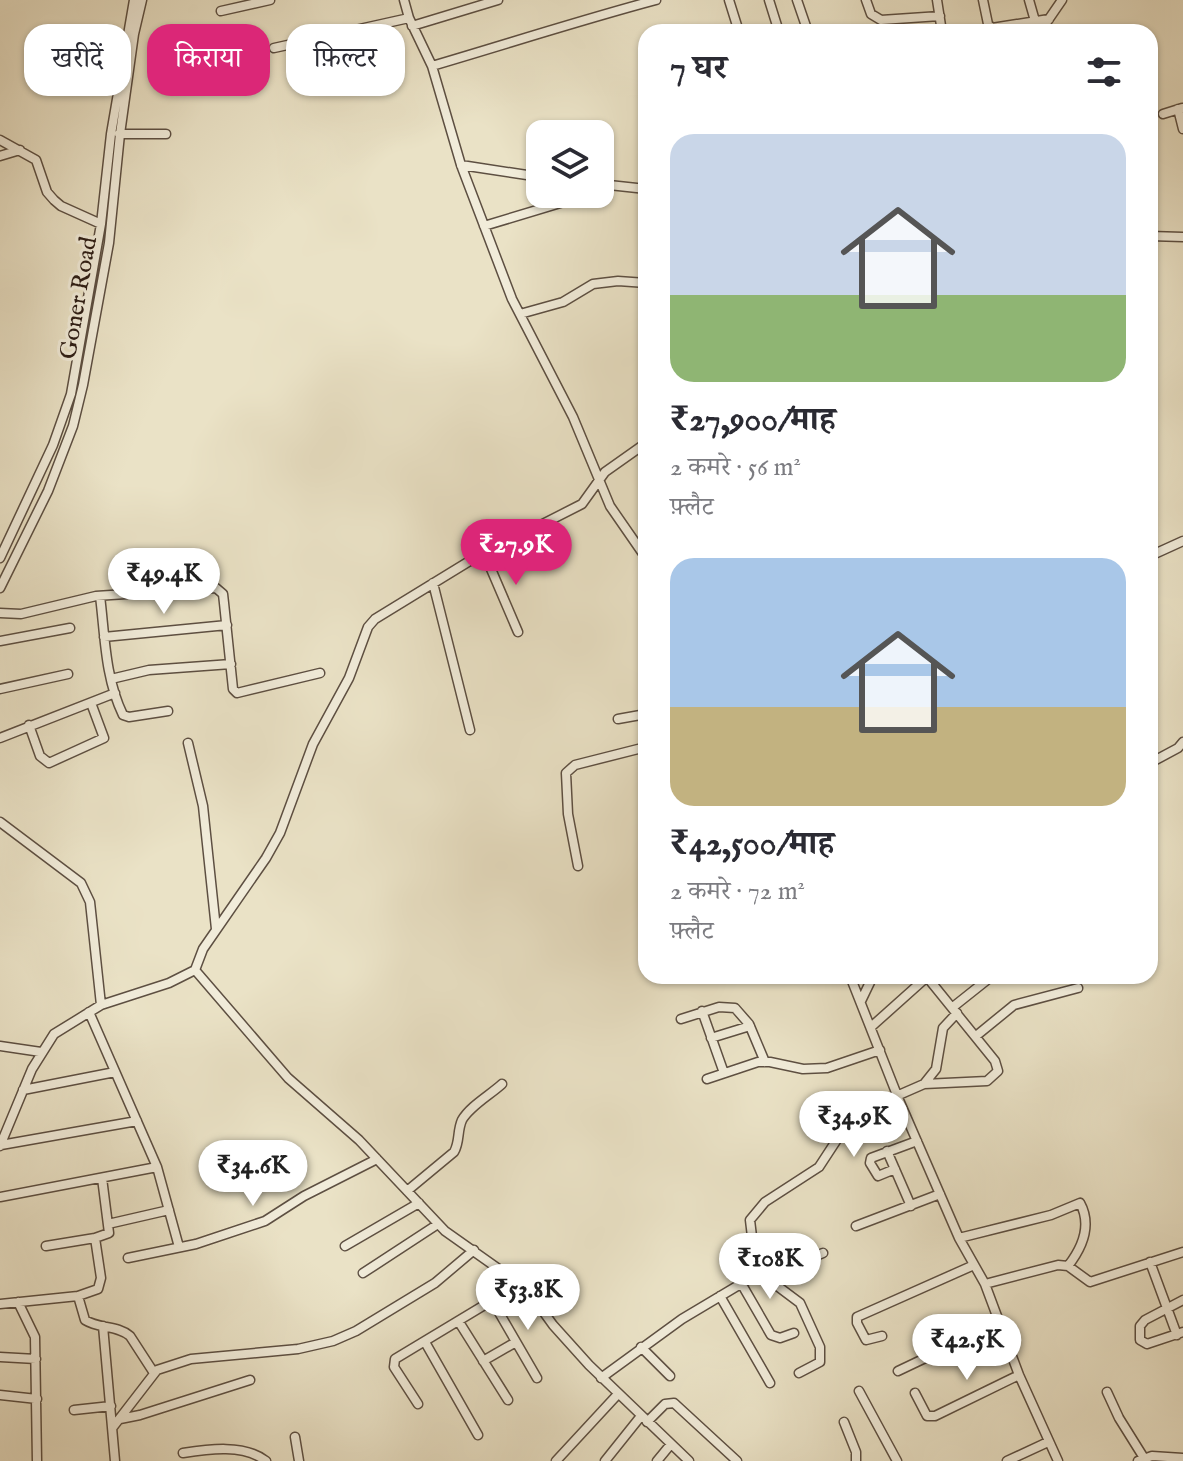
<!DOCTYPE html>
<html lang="hi">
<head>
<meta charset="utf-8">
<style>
	:root { --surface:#fff; --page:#f7f7f7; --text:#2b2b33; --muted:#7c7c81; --accent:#db2777 }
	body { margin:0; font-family:"IM FELL English","Noto Serif Devanagari",serif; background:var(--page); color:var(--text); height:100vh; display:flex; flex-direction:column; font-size:30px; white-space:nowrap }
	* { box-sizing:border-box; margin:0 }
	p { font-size:26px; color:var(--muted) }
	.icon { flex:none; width:44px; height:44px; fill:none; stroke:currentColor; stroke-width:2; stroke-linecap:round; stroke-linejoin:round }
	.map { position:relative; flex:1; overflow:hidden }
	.side { position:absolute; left:638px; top:24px; width:520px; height:960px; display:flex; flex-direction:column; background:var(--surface); border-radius:24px; box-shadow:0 2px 6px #0004 }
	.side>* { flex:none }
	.hud { position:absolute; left:24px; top:24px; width:494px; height:72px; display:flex; gap:16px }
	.buttons { position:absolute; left:526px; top:120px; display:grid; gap:16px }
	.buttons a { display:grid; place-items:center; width:88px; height:88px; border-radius:16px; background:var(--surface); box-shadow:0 2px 6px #0004; font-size:40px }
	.price { position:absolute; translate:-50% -68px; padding:0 18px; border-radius:28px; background:#fff; color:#222; font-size:26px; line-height:52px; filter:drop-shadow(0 2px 4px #0008) }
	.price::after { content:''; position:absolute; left:50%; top:48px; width:24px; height:18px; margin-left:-12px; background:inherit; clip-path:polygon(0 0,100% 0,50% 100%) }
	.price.on { background:var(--accent); color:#fff }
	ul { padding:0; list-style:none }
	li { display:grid; align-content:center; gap:16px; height:424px; padding:0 32px }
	li span { display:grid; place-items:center; height:248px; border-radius:24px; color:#555 }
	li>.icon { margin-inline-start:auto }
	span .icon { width:144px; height:144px; fill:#fffc; stroke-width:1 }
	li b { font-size:34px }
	h2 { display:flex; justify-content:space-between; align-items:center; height:96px; padding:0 32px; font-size:34px }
	.chip { padding:0 28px; border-radius:24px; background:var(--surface); box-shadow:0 2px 6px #0004; font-size:28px; line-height:72px }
	.chip.on { background:var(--accent); color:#fff }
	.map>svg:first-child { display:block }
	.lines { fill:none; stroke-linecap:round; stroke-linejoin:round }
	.minor-casing { stroke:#5d4f42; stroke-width:11 }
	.minor { stroke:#f1ecda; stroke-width:8 }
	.labels { text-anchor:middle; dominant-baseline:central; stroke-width:6; stroke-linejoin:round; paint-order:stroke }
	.street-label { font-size:24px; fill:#2e1e16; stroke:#f1ecda }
</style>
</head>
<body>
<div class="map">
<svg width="1183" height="1461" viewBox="0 0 1183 1461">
	<rect width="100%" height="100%" fill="#eae2c6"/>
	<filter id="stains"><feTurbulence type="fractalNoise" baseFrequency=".0025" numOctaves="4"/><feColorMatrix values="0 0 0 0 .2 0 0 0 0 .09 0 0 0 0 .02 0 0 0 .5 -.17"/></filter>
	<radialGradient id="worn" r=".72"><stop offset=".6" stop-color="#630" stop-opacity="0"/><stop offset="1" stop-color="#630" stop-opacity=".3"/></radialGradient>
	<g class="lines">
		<g class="minor-casing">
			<path id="minor" d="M404,0L409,18L432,66L461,165L512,299L573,417L610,506L646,558
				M729,0L739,32
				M769,0L779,32
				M797,0L808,32
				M866,0L871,14L881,20L940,16
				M937,0L942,32
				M983,0L988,24L992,28L1049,19
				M1029,0L1035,21
				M221,11L270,0
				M412,26L498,0
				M1040,32L1062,0
				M274,48L409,18
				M432,66C507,44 581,20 656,0
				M1178,109L1183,129
				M1163,114L1182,108
				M119,134H166
				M0,140L36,160L47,192L54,200L61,206L101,224
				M0,156L20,150
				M461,165L540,177
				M600,184L646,189
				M484,226L567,201
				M1150,236L1183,237
				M520,314L563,302L593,284L618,281L646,283
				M646,443L605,472L582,504L468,562L375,619L368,627L349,678L313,744L280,833L266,858L203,949L195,970L288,1078L359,1140L445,1231L527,1289L553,1325L589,1365L689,1461
				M485,555L518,632
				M1150,556L1183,541
				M0,558L53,445L71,394L101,224L111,134L134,0
				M433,583L470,730
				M0,588L48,491L73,426L83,385L109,243L120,134L134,34L142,0
				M100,596C105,636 105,678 123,715L129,717L168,711
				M0,613L21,614L96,596L216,588L223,594L224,603L233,689L237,693L320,673
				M104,637L227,625
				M0,641L70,628
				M111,679L149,670L231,664
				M0,689L68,674
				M618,719L646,714
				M29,725L40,756L49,763L104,738L91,703
				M0,738L115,693
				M188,743L203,806L216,929
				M1150,763L1178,748L1183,742
				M0,822L81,883L90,902L101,1005
				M578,866L568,814L566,773L575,765L646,747
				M850,976L899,1100L959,1238L985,1284L1019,1375L1058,1461
				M861,1001L873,976
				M953,1007L992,976
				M702,1011L724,1073
				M89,1012L157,1167L179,1247
				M681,1019L719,1007L735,1008L749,1024L765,1062
				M871,1027L928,976
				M976,1036L1014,1005L1078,988
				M711,1038L750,1026
				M0,1046L41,1052
				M707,1079L758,1062H770L803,1069L827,1068L880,1050
				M924,1084L987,1081L998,1071L995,1061L927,977
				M23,1090L115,1072
				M1,1145L137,1121
				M0,1146L32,1069L54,1034L101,1005L169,983L195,970
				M887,1151L911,1206
				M895,1169L878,1176L870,1163L871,1158L917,1141
				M407,1191L454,1152C460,1142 457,1131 462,1120C470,1106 490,1095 502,1084
				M0,1197L157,1167
				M108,1224L169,1210
				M856,1226L940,1194
				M959,1238L1051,1215L1080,1203C1092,1225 1082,1248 1068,1266
				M46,1246L95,1238L109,1233L102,1178
				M345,1246L419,1203
				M128,1258L196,1244L265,1221L304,1196L377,1159
				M1150,1262L1177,1335
				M363,1273L438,1224
				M766,1277L823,1253
				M741,1283L771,1335L780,1338L794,1333
				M985,1284L1058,1265L1068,1266L1090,1282L1183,1252
				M78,1296L85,1320C99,1329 117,1325 130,1336L154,1373
				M720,1296L770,1383
				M1183,1300L1145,1320L1140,1326V1340L1147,1344L1183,1332
				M18,1302L35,1337L37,1461
				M493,1302L537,1378
				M0,1304L78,1296L98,1289L101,1278L95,1238
				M459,1322L508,1400
				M103,1326L115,1461
				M882,1336L866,1340L857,1323V1317L974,1265
				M425,1342L478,1435
				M641,1347L670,1376
				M0,1357L36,1359
				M483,1361L516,1342
				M898,1371L999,1323
				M799,1373L820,1362V1347L800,1303L756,1270L750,1220L765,1202L819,1167L853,1115L924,1084L936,1069L943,1028L957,1013
				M601,1378L682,1319L759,1273
				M859,1391L897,1461
				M1107,1392L1119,1418L1144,1458
				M915,1393L927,1416H935L1019,1375
				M0,1395L37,1399
				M418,1404L394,1367L395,1359L521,1283
				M74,1410L111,1406
				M120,1419L140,1415L250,1380
				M647,1422L665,1404L674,1403L737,1461
				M844,1422L856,1452V1461
				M113,1427L157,1370L191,1359L298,1349L333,1341L356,1331L435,1283L474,1250
				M295,1437L299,1461
				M183,1453C209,1449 244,1444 266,1461
				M556,1461L618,1394
				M605,1461L641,1416
				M657,1461L671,1444
				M1007,1461L1048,1442
				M1138,1461L1152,1456L1183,1458"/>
		</g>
		<use href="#minor" class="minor"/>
	</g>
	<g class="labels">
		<g class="street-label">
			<text transform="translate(79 298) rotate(-80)">Goner Road</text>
		</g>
	</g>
	<rect width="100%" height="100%" filter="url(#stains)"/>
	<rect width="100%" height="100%" fill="url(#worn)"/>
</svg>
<div class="buttons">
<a><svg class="icon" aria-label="layers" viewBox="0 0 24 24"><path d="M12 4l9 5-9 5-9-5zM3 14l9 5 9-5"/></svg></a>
</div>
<b class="price on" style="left:516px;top:587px">₹27.9K</b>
<b class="price" style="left:164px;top:616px">₹49.4K</b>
<b class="price" style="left:854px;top:1159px">₹34.9K</b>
<b class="price" style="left:253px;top:1208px">₹34.6K</b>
<b class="price" style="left:770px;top:1301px">₹108K</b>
<b class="price" style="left:528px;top:1332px">₹53.8K</b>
<b class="price" style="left:967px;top:1382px">₹42.5K</b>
<div class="hud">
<a class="chip">खरीदें</a>
<a class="chip on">किराया</a>
<a class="chip">फ़िल्टर</a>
</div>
<section class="side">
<h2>7 घर<svg class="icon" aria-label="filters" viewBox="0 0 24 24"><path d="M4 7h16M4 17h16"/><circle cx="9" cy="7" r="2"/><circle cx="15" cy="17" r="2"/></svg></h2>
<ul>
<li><span style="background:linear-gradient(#c9d6e8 65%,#8fb573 0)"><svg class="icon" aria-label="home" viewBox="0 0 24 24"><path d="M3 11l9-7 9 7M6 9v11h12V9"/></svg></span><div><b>₹27,900/माह</b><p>2 कमरे · 56 m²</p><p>फ़्लैट</p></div></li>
<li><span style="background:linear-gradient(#a9c7e8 60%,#c2b280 0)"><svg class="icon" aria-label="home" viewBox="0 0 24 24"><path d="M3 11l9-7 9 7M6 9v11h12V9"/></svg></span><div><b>₹42,500/माह</b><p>2 कमरे · 72 m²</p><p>फ़्लैट</p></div></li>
</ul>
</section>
</div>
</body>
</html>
